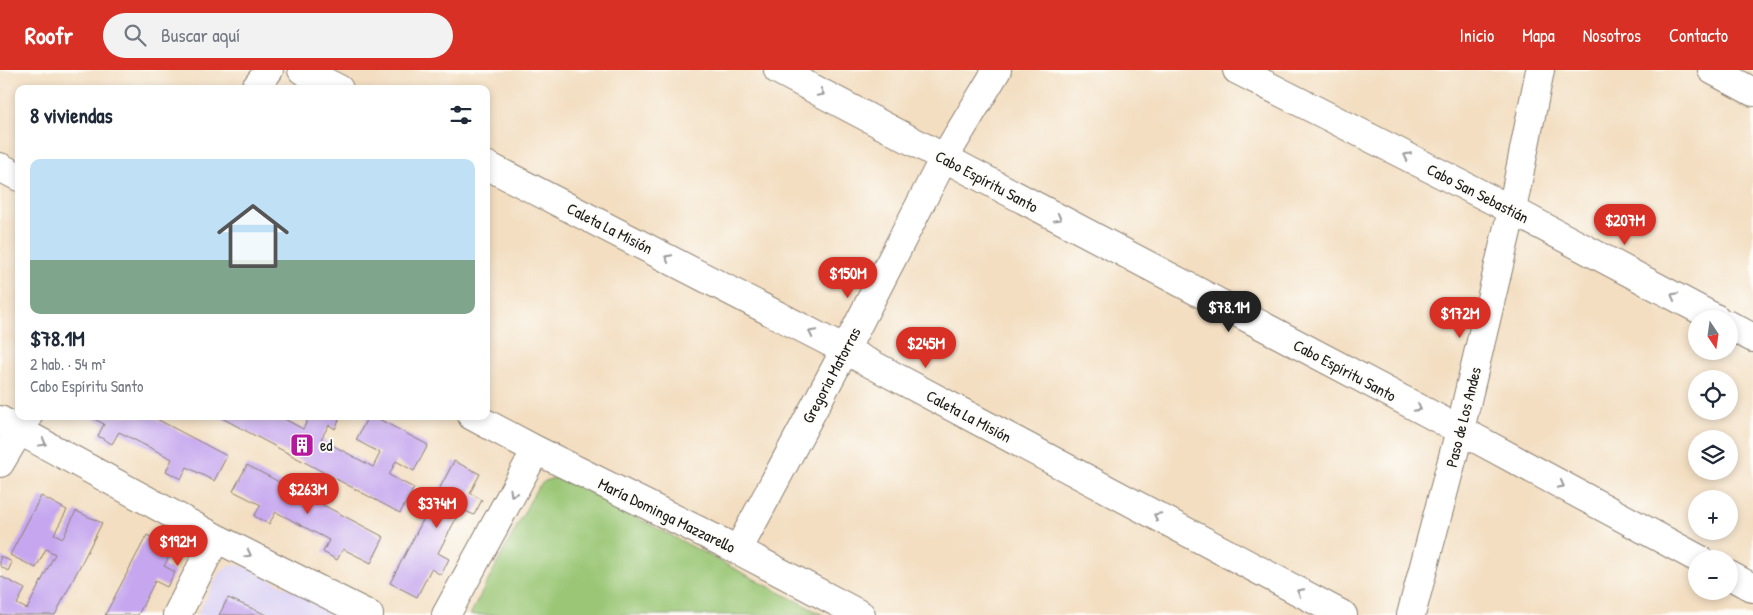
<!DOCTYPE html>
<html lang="es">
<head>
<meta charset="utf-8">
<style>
	:root { --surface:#fff; --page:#f2f2f3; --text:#1f2937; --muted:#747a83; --accent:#d93025 }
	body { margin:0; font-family:"Patrick Hand",sans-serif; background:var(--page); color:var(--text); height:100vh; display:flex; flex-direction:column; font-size:19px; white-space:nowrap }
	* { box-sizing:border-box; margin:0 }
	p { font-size:16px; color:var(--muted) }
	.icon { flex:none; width:28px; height:28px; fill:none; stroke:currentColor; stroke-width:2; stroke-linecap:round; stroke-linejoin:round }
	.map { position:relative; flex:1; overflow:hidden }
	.details { position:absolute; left:15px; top:15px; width:475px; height:335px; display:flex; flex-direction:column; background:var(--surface); border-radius:10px; box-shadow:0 2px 8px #0003 }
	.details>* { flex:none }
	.needle { width:32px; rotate:167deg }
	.buttons { position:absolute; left:1688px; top:240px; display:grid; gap:10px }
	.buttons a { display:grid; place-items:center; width:50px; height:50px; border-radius:50%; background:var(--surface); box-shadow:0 2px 8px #0003; font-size:25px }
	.price { position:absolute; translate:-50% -42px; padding:0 11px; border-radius:18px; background:var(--accent); color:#fff; font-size:16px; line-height:32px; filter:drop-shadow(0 1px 2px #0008) }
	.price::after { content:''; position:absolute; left:50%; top:30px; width:15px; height:11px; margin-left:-8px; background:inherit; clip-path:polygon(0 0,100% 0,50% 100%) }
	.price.current { background:#222; color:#fff }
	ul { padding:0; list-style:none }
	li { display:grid; align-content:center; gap:10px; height:265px; padding:0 15px }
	li span { display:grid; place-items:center; height:155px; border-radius:10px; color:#555 }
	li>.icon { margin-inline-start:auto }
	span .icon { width:90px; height:90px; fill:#fffc; stroke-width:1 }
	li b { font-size:21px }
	h2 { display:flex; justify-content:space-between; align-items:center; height:60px; padding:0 15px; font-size:21px }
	header { display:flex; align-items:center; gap:30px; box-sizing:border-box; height:70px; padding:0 25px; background:var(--accent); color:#fff }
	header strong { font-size:24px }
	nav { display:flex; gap:28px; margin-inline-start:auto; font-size:18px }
	.search { width:350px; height:45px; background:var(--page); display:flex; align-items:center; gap:12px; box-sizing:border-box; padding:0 18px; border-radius:28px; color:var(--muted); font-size:19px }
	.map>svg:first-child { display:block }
	.built { fill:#ded5f5 }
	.green { fill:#9ac674; stroke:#5b7148 }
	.building { fill:#c6a7ef }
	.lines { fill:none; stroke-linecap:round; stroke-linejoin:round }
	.minor-casing { stroke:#887d6e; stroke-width:30 }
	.minor { stroke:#fff; stroke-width:28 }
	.oneway { stroke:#999 }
	.labels { text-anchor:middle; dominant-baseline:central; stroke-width:4; stroke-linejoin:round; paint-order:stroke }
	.street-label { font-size:16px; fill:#1c1c1c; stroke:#fdfcf7 }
	.poi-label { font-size:16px; fill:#1c1c1c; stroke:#fdfcf7; text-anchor:start }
</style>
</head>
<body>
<header>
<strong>Roofr</strong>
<div class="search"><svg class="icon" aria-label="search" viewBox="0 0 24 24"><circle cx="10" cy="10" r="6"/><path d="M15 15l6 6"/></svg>Buscar aquí</div>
<nav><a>Inicio</a><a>Mapa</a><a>Nosotros</a><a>Contacto</a></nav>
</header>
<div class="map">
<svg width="1753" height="545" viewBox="0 0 1753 545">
	<rect width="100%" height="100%" fill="#fdfcf7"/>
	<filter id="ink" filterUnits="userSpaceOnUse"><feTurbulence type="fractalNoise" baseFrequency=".02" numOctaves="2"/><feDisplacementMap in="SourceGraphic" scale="10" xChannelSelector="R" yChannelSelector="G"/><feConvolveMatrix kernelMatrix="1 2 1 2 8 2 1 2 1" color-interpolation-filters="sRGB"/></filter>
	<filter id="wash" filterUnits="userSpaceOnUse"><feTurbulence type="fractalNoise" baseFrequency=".0096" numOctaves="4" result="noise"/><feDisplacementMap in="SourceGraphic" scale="20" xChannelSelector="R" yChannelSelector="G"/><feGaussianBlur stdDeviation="1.12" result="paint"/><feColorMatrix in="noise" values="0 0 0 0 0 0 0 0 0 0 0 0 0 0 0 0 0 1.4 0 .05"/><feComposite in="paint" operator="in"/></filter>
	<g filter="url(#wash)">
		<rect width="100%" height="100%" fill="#f3dec1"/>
		<path class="built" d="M238,495L247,497L339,545H197L217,507L222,501L230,496Z"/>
		<path class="green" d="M557,408L565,410L823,545H470L536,420C542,412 547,409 557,408Z"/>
		<g id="blocks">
			<path class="building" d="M88,346H151L227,386L214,411L187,397L181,409L166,401L172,389L119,362L112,374L98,366L104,354Z
				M218,346H279L303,359L310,346H341L335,359L329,355L321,369L373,397L380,383L356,370L368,346H373L428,375L414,401L396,391L389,405L414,418L400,443Z
				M454,391L480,404L470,423L482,430L474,445L461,439L438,483L449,489L441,505L431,499L417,527L390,513Z
				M247,395L384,467L371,493L343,479L337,490L323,482L329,470L276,442L269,454L254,446L261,435L233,421Z
				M41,426L67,440L54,464L63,468L76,441L102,453L55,545H0V506L25,519L17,534L27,539L55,484L46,479L36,498L10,485Z
				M147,465L173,479L164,496L175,502L167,517L155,511L138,545H105Z
				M0,486L12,492L8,501L0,496Z
				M228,528L267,545H219Z"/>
		</g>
	</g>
	<g filter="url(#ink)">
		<use href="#blocks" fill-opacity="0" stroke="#887d6e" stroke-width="1"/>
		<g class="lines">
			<g class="minor-casing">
				<path id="minor" d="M302,0L339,19
					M778,0L1460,360L1699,489
					M1237,0L1512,140L1717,249
					M1712,0L1753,22
					M255,19L269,0
					M486,95L845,280L1343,545
					M0,97L19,107
					M1729,255L1753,268
					M472,346L536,380L738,480L861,545
					M0,350L216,468L369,545
					M0,393L28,346
					M738,480L845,280L944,88L997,0
					M1729,505L1753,518
					M177,545L216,468
					M446,545L536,380
					M1411,545L1460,360L1512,140L1540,0"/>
			</g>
			<use href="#minor" class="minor"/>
		</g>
		<defs><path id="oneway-chevron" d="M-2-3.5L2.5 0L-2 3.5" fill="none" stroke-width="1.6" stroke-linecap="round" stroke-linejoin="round" transform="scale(1.25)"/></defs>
		<g class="oneway">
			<use href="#oneway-chevron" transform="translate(821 23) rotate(28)"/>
			<use href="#oneway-chevron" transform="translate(1407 86) rotate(-153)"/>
			<use href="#oneway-chevron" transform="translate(1058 148) rotate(28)"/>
			<use href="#oneway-chevron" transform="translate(668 188) rotate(-153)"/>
			<use href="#oneway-chevron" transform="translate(1674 226) rotate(-152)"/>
			<use href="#oneway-chevron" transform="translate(812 263) rotate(-153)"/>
			<use href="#oneway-chevron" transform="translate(1418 338) rotate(28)"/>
			<use href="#oneway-chevron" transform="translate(43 373) rotate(29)"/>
			<use href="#oneway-chevron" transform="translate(1561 415) rotate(28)"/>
			<use href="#oneway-chevron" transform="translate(513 423) rotate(119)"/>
			<use href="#oneway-chevron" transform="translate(1157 446) rotate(-152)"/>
			<use href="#oneway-chevron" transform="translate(248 484) rotate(27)"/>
			<use href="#oneway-chevron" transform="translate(1300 522) rotate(-152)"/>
		</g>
	</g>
	<defs>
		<g id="building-square" transform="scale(1.25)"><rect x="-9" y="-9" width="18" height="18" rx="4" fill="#b5179e" stroke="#fdfcf7"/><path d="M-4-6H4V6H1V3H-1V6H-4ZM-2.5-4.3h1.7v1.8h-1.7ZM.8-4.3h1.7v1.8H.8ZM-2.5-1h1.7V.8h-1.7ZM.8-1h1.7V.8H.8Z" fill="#fff"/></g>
	</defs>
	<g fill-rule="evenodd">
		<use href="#building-square" x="302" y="375"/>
	</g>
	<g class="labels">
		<g class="street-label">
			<text transform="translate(987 111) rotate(28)">Cabo Espíritu Santo</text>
			<text transform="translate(1478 123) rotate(27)">Cabo San Sebastián</text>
			<text transform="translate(610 158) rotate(27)">Caleta La Misión</text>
			<text transform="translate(1345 300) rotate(28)">Cabo Espíritu Santo</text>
			<text transform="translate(831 305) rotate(-62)">Gregoria Matorras</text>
			<text transform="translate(969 346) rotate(28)">Caleta La Misión</text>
			<text transform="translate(1463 347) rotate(-76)">Paso de Los Andes</text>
			<text transform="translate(667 445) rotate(26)">María Dominga Mazzarello</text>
		</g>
		<g class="poi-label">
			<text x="320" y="375">ed</text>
		</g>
	</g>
</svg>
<div class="buttons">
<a><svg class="needle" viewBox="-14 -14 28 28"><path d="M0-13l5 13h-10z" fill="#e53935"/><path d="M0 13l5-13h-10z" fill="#747a83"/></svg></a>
<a><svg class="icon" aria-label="locate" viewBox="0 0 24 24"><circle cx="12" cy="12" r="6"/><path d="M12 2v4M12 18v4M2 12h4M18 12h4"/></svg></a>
<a><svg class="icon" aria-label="layers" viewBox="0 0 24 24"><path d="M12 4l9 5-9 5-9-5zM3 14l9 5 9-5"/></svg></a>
<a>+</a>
<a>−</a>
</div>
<b class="price" style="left:1625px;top:176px">$207M</b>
<b class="price" style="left:848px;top:229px">$150M</b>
<b class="price current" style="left:1229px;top:263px">$78.1M</b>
<b class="price" style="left:1460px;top:269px">$172M</b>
<b class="price" style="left:926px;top:299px">$245M</b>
<b class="price" style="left:308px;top:445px">$263M</b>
<b class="price" style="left:437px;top:459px">$374M</b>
<b class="price" style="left:178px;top:497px">$192M</b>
<section class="details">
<h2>8 viviendas<svg class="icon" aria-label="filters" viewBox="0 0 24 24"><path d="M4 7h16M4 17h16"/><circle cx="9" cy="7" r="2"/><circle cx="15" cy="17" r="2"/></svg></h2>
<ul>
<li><span style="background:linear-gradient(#bfe0f5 65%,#7fa58c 0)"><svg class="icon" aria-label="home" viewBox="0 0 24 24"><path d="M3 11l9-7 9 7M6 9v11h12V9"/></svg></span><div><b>$78.1M</b><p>2 hab. · 54 m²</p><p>Cabo Espíritu Santo</p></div></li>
</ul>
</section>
</div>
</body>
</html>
